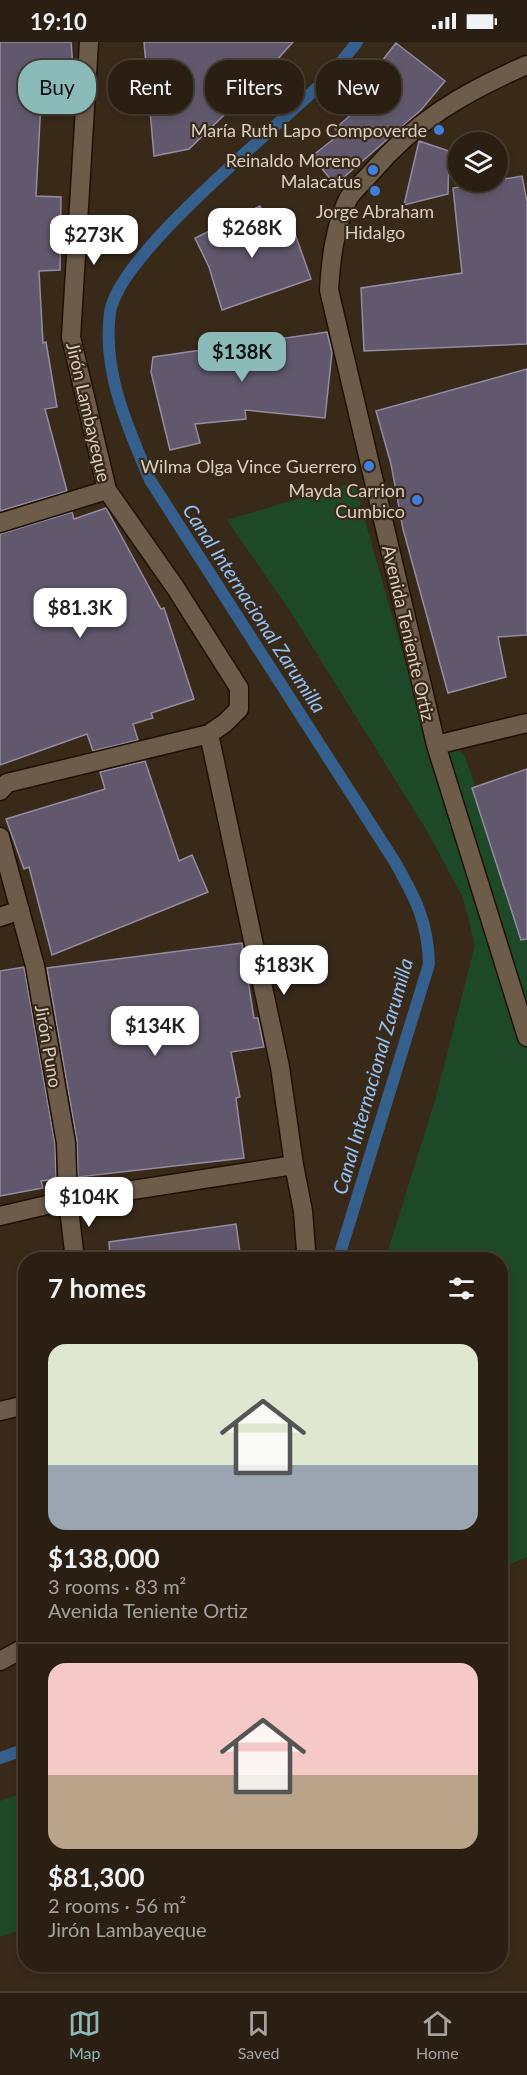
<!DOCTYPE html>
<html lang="en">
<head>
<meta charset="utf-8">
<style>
	:root { --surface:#2b1f13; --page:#33271c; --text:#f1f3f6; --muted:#a6a2a0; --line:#473d33; --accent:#8bbbb9 }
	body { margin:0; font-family:Lato,sans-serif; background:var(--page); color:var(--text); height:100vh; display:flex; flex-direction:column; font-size:22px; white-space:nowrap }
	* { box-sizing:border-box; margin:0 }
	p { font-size:20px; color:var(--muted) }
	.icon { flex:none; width:33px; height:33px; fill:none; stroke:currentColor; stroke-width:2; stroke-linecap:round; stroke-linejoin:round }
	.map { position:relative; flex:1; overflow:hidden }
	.sheet { position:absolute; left:18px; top:1210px; width:490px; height:720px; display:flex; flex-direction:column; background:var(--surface); border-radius:24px; box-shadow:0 3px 9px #0003,0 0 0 2px var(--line) }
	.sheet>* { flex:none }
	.hud { position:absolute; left:18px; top:18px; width:492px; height:54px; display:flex; gap:12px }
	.controls { position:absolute; left:448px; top:90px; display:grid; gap:12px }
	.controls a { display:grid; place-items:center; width:60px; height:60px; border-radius:50%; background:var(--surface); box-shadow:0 3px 9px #0003,0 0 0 2px var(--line); font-size:30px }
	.price { position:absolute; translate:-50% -51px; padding:0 14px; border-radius:12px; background:#fff; color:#222; font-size:20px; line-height:39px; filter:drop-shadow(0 2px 3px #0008) }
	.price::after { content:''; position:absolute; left:50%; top:36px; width:18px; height:14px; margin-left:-9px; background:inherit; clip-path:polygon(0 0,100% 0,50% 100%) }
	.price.current { background:var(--accent); color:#111 }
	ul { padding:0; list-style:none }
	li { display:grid; align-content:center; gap:12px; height:318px; padding:0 30px }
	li+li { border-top:2px solid var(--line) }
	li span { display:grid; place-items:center; height:186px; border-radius:18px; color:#555 }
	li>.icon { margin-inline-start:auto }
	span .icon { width:108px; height:108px; fill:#fffc; stroke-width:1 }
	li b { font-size:26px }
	h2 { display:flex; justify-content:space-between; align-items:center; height:72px; padding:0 30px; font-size:26px }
	.tag { padding:0 21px; border-radius:24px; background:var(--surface); box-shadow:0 3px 9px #0003,0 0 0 2px var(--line); font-size:21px; line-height:54px }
	.tag.current { background:var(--accent); color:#111 }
	.status { display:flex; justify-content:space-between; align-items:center; height:42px; padding:0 30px; background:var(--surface); direction:ltr }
	.status svg { height:16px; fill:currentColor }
	.dock { display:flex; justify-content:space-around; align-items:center; height:84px; border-top:2px solid var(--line); background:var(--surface); font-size:16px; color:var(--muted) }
	.dock a { display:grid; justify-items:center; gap:3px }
	.dock .current { color:var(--accent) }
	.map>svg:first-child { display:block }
	.green { fill:#1d4929 }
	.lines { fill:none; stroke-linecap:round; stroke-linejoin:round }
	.stream { stroke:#355f8c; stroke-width:12 }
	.building { fill:#61586d; stroke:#958ba2; stroke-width:1.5 }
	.street-casing { stroke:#201104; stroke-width:21 }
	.street { stroke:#6e5c4b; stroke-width:18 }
	.shop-dot { fill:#3f7fe0; stroke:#392919; stroke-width:2 }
	.labels { text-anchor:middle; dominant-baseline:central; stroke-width:4.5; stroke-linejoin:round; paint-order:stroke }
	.poi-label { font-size:18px; fill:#dacfc5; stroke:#392919; text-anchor:end }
	.street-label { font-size:18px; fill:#dacfc5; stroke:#392919 }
	.water-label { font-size:20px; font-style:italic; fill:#92c3f9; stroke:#392919 }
</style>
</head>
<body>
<div class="status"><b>19:10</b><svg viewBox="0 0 49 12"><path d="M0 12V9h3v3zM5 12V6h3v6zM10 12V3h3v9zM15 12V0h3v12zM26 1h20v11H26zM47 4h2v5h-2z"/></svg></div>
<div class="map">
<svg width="527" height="1949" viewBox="0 0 527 1949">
	<rect width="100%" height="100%" fill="#392919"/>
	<path class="green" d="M354,440L413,647L465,715L523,878L527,896V1515L501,1526V1218H385L436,1055L475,903L463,856L427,789L292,572L227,478Z
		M25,1750V1886L0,1895V1759Z"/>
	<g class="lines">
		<path class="stream" d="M338,1218L429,922C428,879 415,856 395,820L150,438C128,386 102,329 110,271C117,213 278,85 325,38C336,27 347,13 357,0
			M0,1716L26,1707"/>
	</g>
	<path class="building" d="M0,0H71L75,49L74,57L41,59L36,154L61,155L60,228L39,229L43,301L46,300L57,365L45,367L67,449L0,469Z
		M144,0H293L250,48L189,107L154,114Z
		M396,1L445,39L421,68L335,143L312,114L340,92L335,87L356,68L386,31L378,24Z
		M419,99L449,109L448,152L404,163Z
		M522,134L527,160V302L364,309L361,246L462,231L453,146Z
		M260,164L270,184L294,189L311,237L222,268L209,225L195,196Z
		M327,290L332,310L325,376L245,368L246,377L195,382L200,401L170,408L151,330L153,315Z
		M527,327V593L498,595L506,635L448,651L403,487L391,422L376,369Z
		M106,466L161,567L164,566L194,657L151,671L153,676L133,682L138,698L93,709L87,692L0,723V492L72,470L74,477Z
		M145,719L179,819L192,813L208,850L52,913L29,825L24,827L6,777L105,747L100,730Z
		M527,727V897L521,898L472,746Z
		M242,901L254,976H258L264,1005L231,1010L240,1055L236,1056L244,1116L78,1135L77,1099L47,926Z
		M24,925L55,1102L56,1137L41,1139L43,1146L0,1154V929Z
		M236,1182L241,1218H110L109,1200Z"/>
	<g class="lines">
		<g class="street-casing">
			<path id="street" d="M527,23C464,50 415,79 371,131C363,140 352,149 347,159C334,189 331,217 329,248L436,703L527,995
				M0,481L107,448
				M209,692L280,1025L294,1123L303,1169L306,1209L303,1218
				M436,703L527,681
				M0,749L7,741L209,692L225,681L239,667V646L175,545L107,448L71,295L89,0
				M0,795L35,924L66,1101L68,1158L75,1218
				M0,875L20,868
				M0,1174L68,1158L294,1123
				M0,1369L26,1363
				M0,1619L26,1605"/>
		</g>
		<use href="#street" class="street"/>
	</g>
	<g class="shop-dot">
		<circle cx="439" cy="88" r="6"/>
		<circle cx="373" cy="128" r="6"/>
		<circle cx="375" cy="149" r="6"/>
		<circle cx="369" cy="424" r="6"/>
		<circle cx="417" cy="458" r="6"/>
	</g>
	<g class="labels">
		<g class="poi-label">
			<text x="427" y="88">María Ruth Lapo Compoverde</text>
			<text x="361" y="118">Reinaldo Moreno<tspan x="361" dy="21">Malacatus</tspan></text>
			<text x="375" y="169" text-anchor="middle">Jorge Abraham<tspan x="375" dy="21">Hidalgo</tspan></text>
			<text x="357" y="424">Wilma Olga Vince Guerrero</text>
			<text x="405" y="448">Mayda Carrion<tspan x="405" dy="21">Cumbico</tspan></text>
		</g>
		<g class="street-label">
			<text transform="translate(89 370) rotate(77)">Jirón Lambayeque</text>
			<text transform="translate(409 591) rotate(77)">Avenida Teniente Ortiz</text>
			<text transform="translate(49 1004) rotate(80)">Jirón Puno</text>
		</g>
		<g class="water-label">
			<text transform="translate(255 566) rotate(57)">Canal Internacional Zarumilla</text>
			<text transform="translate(372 1034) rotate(-74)">Canal Internacional Zarumilla</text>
		</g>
	</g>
</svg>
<div class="controls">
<a><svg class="icon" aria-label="layers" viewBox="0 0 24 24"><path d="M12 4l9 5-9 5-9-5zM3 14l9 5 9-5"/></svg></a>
</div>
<b class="price" style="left:252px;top:217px">$268K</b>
<b class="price" style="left:94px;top:224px">$273K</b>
<b class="price current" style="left:242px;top:341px">$138K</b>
<b class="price" style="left:80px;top:597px">$81.3K</b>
<b class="price" style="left:284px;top:954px">$183K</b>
<b class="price" style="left:155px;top:1015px">$134K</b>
<b class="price" style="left:89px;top:1186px">$104K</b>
<div class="hud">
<a class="tag current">Buy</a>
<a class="tag">Rent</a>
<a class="tag">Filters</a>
<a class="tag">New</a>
</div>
<section class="sheet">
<h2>7 homes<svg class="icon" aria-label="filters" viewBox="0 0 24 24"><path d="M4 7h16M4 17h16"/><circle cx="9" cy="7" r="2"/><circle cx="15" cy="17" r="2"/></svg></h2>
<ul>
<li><span style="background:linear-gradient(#dfe7d0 65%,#9aa5b1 0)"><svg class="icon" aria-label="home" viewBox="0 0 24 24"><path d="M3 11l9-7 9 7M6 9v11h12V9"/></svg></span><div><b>$138,000</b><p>3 rooms · 83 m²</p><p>Avenida Teniente Ortiz</p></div></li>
<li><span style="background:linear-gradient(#f6c9c9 60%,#b9a48a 0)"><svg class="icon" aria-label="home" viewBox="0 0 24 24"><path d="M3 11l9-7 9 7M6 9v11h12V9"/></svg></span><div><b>$81,300</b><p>2 rooms · 56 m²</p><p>Jirón Lambayeque</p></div></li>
</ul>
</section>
</div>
<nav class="dock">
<a class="current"><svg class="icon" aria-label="map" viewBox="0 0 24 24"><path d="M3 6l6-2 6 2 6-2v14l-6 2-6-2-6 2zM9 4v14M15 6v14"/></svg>Map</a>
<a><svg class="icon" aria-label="saved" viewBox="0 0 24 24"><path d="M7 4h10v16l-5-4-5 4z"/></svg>Saved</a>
<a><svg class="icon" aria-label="home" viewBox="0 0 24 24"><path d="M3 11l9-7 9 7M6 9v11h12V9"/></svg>Home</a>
</nav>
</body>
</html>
